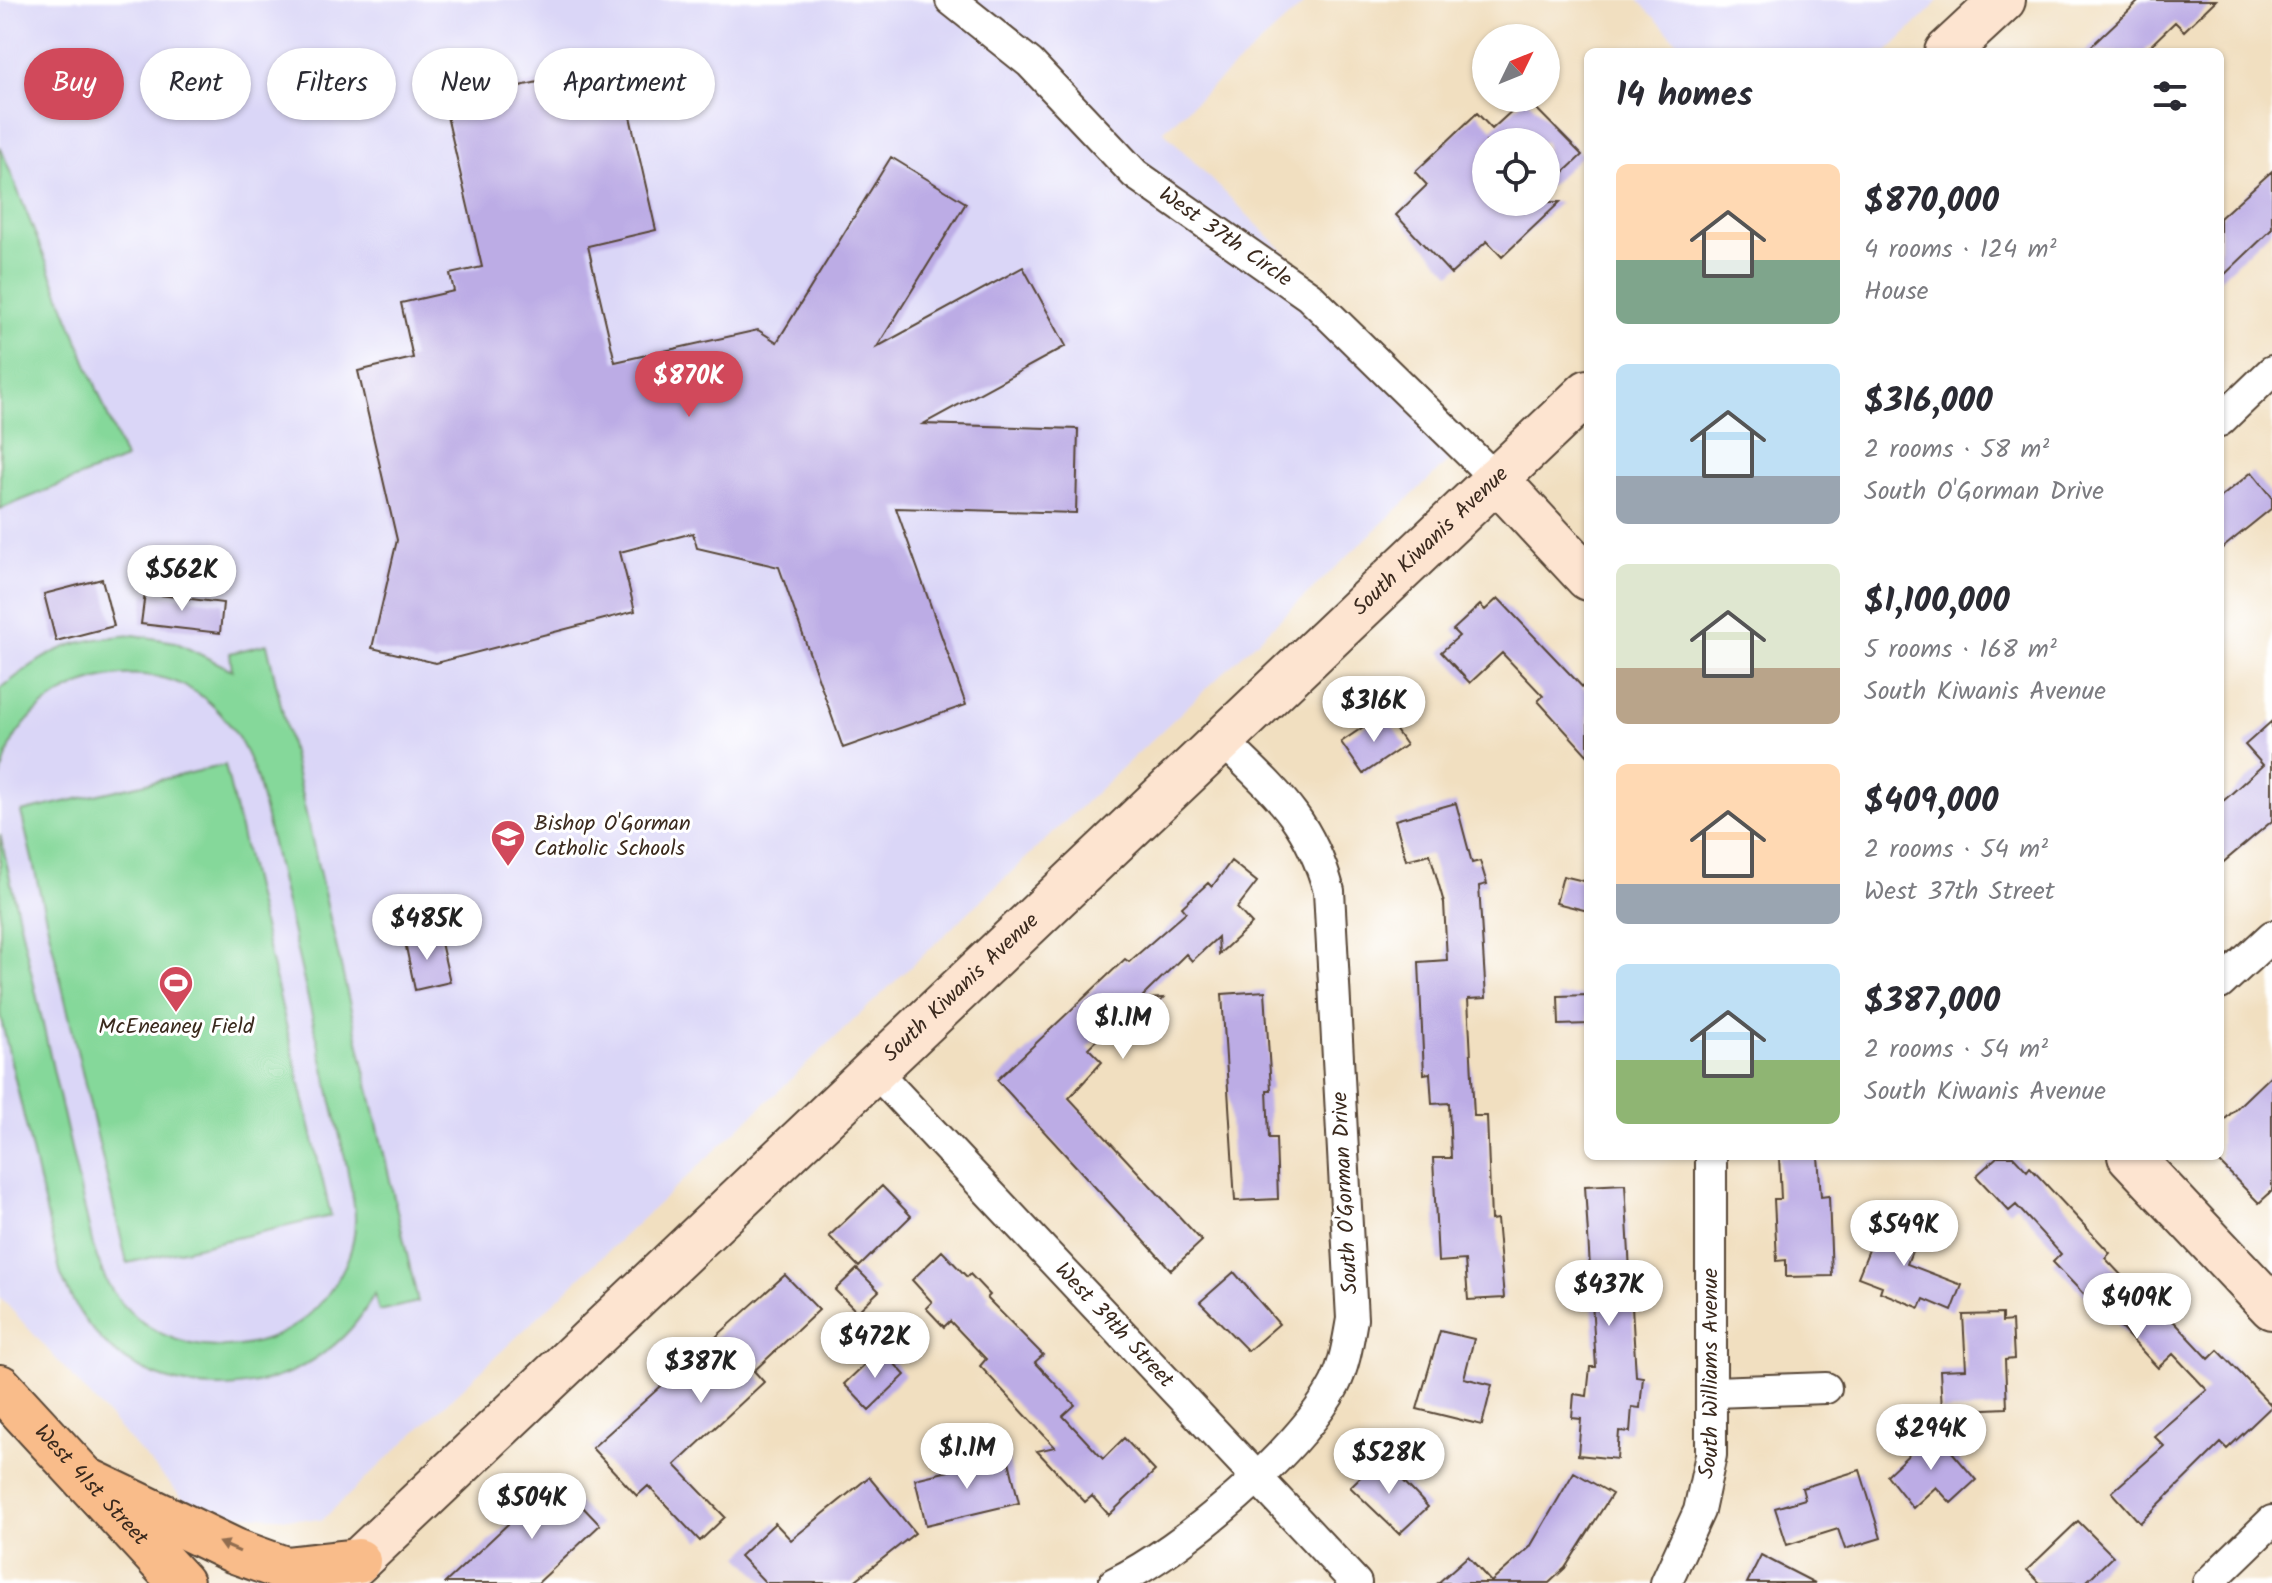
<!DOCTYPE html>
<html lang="en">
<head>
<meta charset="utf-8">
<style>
	:root { --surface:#fff; --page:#f2f2f3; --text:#2b2b33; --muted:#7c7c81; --accent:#d1495b }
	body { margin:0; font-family:Kalam,sans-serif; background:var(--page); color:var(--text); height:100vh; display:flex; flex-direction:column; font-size:30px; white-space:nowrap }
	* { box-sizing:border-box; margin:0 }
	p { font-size:26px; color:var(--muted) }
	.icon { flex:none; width:44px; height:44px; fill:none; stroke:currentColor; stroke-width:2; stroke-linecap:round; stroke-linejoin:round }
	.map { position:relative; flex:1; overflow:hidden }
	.drawer { position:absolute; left:1584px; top:48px; width:640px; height:1112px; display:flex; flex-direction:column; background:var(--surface); border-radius:12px; box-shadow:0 2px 6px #0004 }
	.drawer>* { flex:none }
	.hud { position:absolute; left:24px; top:48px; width:760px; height:72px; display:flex; gap:16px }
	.needle { width:52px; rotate:47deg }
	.controls { position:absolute; left:1472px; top:24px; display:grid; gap:16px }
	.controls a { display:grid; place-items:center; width:88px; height:88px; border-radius:50%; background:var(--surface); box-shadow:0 2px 6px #0004; font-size:40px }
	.price { position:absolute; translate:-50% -68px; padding:0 18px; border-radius:28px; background:#fff; color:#222; font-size:26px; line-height:52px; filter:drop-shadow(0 2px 4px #0008) }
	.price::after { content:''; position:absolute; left:50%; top:48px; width:24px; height:18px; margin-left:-12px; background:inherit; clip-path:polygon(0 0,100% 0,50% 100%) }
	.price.active { background:var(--accent); color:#fff }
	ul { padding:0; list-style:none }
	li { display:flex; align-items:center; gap:24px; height:200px; padding:0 32px }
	li span { display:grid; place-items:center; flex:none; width:224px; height:160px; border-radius:12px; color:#555 }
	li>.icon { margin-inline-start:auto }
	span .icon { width:96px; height:96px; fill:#fffc; stroke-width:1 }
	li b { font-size:34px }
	h2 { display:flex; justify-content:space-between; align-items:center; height:96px; padding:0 32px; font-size:34px }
	.pill { padding:0 28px; border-radius:36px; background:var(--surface); box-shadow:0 2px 6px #0004; font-size:28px; line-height:72px }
	.pill.active { background:var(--accent); color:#fff }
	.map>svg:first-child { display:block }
	.built { fill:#dad6f7 }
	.green { fill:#85d89a; stroke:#60815c; stroke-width:2 }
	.building { fill:#bcace5 }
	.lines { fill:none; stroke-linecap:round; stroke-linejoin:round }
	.street-casing { stroke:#564536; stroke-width:34 }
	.secondary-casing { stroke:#564536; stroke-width:48 }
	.primary-casing { stroke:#564536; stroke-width:48 }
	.street { stroke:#fff; stroke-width:30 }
	.secondary { stroke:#fde4d0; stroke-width:44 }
	.primary { stroke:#f9bc8a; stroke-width:44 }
	.oneway { fill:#906c4f }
	.labels { text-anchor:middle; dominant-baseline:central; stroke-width:6; stroke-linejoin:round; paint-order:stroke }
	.street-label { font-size:22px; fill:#3b2a1e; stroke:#fff }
	.poi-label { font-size:22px; fill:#3b2a1e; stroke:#fff; text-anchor:start }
</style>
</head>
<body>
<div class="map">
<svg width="2272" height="1583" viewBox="0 0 2272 1583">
	<rect width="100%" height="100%" fill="#fff"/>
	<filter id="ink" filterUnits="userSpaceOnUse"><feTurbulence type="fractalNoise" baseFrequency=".0125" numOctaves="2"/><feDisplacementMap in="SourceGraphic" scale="16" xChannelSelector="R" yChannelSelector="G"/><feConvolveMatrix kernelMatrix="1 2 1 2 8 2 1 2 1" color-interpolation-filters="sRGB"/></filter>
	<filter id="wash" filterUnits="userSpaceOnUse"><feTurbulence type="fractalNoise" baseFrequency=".006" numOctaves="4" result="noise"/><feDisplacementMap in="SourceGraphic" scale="32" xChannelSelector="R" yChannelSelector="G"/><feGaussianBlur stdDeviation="1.8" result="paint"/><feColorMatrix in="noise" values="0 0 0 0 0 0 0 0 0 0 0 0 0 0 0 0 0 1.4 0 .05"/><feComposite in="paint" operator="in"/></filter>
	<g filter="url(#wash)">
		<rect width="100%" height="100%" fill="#f1dfc0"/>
		<path class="built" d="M0,0H1308L1163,131L1472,439L322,1520L195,1512L0,1297Z
			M1638,0H1940L1887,52H1687Z"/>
		<path class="green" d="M0,146L125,459L0,509Z
			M134,635L175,642L232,670L230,653L267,644L418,1302L379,1311L374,1294C323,1397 173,1421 95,1333C79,1315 70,1296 61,1275L0,1015V834L93,1246C99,1263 104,1281 116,1296C168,1365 276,1364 327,1295C343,1274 355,1248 355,1221C356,1204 349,1184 347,1167L257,779C247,751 235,727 213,706C156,651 59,673 17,734C8,748 4,765 0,780V690L4,686C54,647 71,640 134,635Z
			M225,765L331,1216L127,1263L21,812Z"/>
		<g id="blocks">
			<path class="building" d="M2140,0H2216L2184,31L2175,22L2144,52H2085Z
				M618,64L656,230L588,246L615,362L758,330L777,342L891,157L966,203L877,347L1023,267L1066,346L923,424L1078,429L1076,513L896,508L966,705L843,748L779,567L697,548L693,533L620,552L635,611L436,663L372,648L397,540L358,371L413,358L401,303L454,291L450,274L482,267L444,103Z
				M1526,98L1582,155L1546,189V142H1486V202H1560L1502,257L1487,241L1451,274L1396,215L1427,185L1415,172L1477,113L1492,129Z
				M2272,171V229L2220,279V218Z
				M2252,472L2272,497V508L2220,550V498Z
				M102,579L114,626L56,641L44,594Z
				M145,593L223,603L220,633L141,624Z
				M1498,598L1588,693V756L1538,701L1543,696L1502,653L1470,683L1441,652L1459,636L1453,630L1480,605L1485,610Z
				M1384,713L1406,745L1363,774L1341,742Z
				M2272,721V821L2220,865V804L2263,765L2245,745Z
				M1456,803L1472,863L1480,861L1487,884L1479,886L1486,998L1468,999L1474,1116H1487L1491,1220L1497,1219L1504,1298L1468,1300L1465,1260L1438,1262L1433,1158H1451L1449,1103L1432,1104L1430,1073L1424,1074L1419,962L1447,960L1444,903L1430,854L1406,860L1395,820Z
				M1231,861L1257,882L1237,908L1252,924L1219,954L1218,937L1192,961L1186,954L1143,996L1146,999L1164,998L1131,1030L1119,1018L1088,1048L1102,1062L1069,1098L1202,1241L1171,1270L997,1080L1125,959L1129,962L1186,912L1182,907L1208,883L1212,887Z
				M1563,876L1588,882V911L1556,903Z
				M439,934L450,982L415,990L405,942Z
				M1265,991L1271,1090H1267L1269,1138H1276L1278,1199L1235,1201L1222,994Z
				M1588,995V1024L1559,1025L1558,996Z
				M2272,1074V1191L2259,1203L2220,1163V1124Z
				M1779,1156H1818L1821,1197L1829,1196L1832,1276L1786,1277V1260L1777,1261L1774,1199H1781Z
				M1998,1156H2013L2027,1171L2030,1167L2110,1253L2105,1258L2140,1295L2143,1292L2165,1312L2209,1359L2218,1350L2272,1406L2227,1449L2221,1443L2140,1523L2112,1492L2164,1446L2154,1436L2207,1390L2173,1354L2158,1368L2093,1298L2090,1301L2053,1262L2061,1254L2016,1205L2009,1211L1976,1176Z
				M1625,1184L1636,1376L1643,1377L1640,1408L1632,1407L1630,1432L1619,1431L1617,1459L1578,1455L1581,1419L1572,1418L1574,1394L1587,1396L1590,1367H1596L1585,1186Z
				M882,1186L911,1216L859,1267L829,1236Z
				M1883,1215L1920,1230L1907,1264L1962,1285L1952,1311L1924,1299L1920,1308L1880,1292L1882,1286L1858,1277Z
				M942,1251L967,1277L970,1274L990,1295L987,1298L1043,1355L1035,1362L1075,1405L1063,1416L1103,1459L1124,1438L1155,1471L1109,1515L1092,1496L1085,1502L1037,1451L1055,1447L980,1366L986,1359L950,1321L944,1327L926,1308L932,1302L912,1280Z
				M857,1269L879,1291L857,1312L835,1290Z
				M1234,1272L1279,1324L1248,1351L1200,1302Z
				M785,1275L819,1310L754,1371L764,1382L675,1465L725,1517L700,1541L648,1486L637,1496L592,1448Z
				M2002,1314V1322L2012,1321L2014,1359L2005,1360L2007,1408L1942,1411L1940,1370L1966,1369L1963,1315Z
				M1440,1331L1474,1339L1464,1378L1492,1385L1482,1425L1417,1409Z
				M881,1349L905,1375L869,1410L844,1384Z
				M1934,1431L1976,1480L1951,1503L1936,1487L1913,1508L1887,1475Z
				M1008,1457L1019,1503L926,1525L915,1479Z
				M1381,1457L1428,1507L1399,1534L1350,1487Z
				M1860,1470L1881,1538L1845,1549L1838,1529L1787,1545L1775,1508L1805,1499L1802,1488Z
				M1574,1472L1612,1494L1565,1568L1549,1583H1438L1468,1556L1491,1582L1530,1547Z
				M869,1477L915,1533L852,1583H766L740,1556L775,1523L791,1540Z
				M556,1479L600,1525L538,1583H445Z
				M2078,1521L2113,1556L2085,1583H2040L2027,1570Z
				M1761,1555L1776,1563L1815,1583H1747Z"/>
		</g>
	</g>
	<g filter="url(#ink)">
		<use href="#blocks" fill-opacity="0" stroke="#564536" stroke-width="2"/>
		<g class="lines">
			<g class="street-casing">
				<g id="street">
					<path id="s1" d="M951,0L1030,63L1135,174L1309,296L1496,479"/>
					<path d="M2220,421L2272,371"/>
					<path d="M2220,984L2272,936"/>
					<path id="s2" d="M873,1069L1356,1583"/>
					<path d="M1714,1392L1826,1388"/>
					<path d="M1114,1583C1182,1550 1300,1451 1335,1384C1345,1364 1348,1341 1352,1319L1329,891C1308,816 1274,791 1220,738"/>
					<path id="s3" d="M1666,1583L1699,1511L1711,1455V1156"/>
					<path d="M2208,1583L2272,1521"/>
				</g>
			</g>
			<g class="secondary-casing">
				<g id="secondary">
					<path d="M1947,52L2003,0"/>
					<path d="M1496,479L1588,578"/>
					<path d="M2130,1156L2272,1307"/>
					<path id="s4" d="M335,1583L1588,392"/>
				</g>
			</g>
			<g class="primary-casing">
				<g id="primary">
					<path id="s5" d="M0,1387L181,1583"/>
					<path d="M85,1479L235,1551L285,1569L358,1561"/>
				</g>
			</g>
			<use href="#street" class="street"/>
			<use href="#secondary" class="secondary"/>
			<use href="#primary" class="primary"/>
		</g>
		<defs><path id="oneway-solid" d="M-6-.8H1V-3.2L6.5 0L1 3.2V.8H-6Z" transform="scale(2)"/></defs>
		<use class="oneway" href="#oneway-solid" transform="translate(229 1547) rotate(-156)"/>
	</g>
	<defs>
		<g id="school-pin" transform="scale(1.8)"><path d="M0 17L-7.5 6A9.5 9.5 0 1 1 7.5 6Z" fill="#d1495b" stroke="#fff"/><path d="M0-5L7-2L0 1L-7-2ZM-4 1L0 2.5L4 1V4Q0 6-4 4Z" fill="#fff"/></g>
		<g id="stadium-pin" transform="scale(1.8)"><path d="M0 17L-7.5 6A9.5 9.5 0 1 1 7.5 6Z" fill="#d1495b" stroke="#fff"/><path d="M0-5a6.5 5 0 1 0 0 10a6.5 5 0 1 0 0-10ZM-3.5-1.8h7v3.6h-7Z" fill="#fff"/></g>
	</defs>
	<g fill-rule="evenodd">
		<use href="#school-pin" x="508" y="837"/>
		<use href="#stadium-pin" x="176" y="983"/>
	</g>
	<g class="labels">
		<g class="street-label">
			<text stroke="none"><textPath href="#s1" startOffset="364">West 37th Circle</textPath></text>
			<text stroke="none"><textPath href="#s4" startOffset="1512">South Kiwanis Avenue</textPath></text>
			<text stroke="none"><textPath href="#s4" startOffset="864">South Kiwanis Avenue</textPath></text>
			<text transform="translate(1346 1193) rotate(-93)">South O'Gorman Drive</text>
			<text stroke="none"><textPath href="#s2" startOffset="352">West 39th Street</textPath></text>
			<text stroke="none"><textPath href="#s3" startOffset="218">South Williams Avenue</textPath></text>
			<text stroke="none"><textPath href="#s5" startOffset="134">West 41st Street</textPath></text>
		</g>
		<g class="poi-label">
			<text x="534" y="824">Bishop O'Gorman<tspan x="534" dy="25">Catholic Schools</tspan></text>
			<text x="176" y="1027" text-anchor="middle">McEneaney Field</text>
		</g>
	</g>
</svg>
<div class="controls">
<a><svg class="needle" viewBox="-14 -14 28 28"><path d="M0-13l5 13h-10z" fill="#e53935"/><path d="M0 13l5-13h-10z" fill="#7c7c81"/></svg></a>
<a><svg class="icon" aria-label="locate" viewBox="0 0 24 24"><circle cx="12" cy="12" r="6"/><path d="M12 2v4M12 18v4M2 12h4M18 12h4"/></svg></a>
</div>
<b class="price active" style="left:689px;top:419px">$870K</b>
<b class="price" style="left:182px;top:613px">$562K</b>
<b class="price" style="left:1374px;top:744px">$316K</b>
<b class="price" style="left:427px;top:962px">$485K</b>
<b class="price" style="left:1123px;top:1061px">$1.1M</b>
<b class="price" style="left:1904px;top:1268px">$549K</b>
<b class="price" style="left:1609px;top:1328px">$437K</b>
<b class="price" style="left:2137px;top:1341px">$409K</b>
<b class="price" style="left:875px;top:1380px">$472K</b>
<b class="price" style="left:701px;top:1405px">$387K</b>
<b class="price" style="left:1931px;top:1472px">$294K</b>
<b class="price" style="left:967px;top:1491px">$1.1M</b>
<b class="price" style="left:1389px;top:1496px">$528K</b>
<b class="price" style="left:532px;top:1541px">$504K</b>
<div class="hud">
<a class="pill active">Buy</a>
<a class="pill">Rent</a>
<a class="pill">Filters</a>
<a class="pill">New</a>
<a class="pill">Apartment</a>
</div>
<section class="drawer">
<h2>14 homes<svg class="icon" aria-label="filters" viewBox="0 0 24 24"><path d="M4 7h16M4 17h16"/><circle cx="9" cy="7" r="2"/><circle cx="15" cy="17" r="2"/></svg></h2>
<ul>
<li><span style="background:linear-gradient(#ffd9b3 60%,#7fa58c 0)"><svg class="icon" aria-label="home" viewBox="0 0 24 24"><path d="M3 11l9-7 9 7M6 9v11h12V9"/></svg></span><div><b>$870,000</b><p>4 rooms · 124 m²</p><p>House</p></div></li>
<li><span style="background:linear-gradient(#bfe0f5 70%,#9aa5b1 0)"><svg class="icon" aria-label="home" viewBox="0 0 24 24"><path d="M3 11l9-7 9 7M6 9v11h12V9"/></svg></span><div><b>$316,000</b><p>2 rooms · 58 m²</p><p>South O'Gorman Drive</p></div></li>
<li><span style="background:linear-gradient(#dfe7d0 65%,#b9a48a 0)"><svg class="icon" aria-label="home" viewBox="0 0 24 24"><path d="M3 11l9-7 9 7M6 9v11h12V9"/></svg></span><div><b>$1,100,000</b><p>5 rooms · 168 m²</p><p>South Kiwanis Avenue</p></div></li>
<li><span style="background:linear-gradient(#ffd9b3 75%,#9aa5b1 0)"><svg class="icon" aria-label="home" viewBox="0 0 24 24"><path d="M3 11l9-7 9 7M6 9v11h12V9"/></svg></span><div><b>$409,000</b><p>2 rooms · 54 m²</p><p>West 37th Street</p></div></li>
<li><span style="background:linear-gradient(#bfe0f5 60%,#8fb573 0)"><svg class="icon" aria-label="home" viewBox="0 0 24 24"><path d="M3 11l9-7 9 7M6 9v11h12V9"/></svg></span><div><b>$387,000</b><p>2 rooms · 54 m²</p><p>South Kiwanis Avenue</p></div></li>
</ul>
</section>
</div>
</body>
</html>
